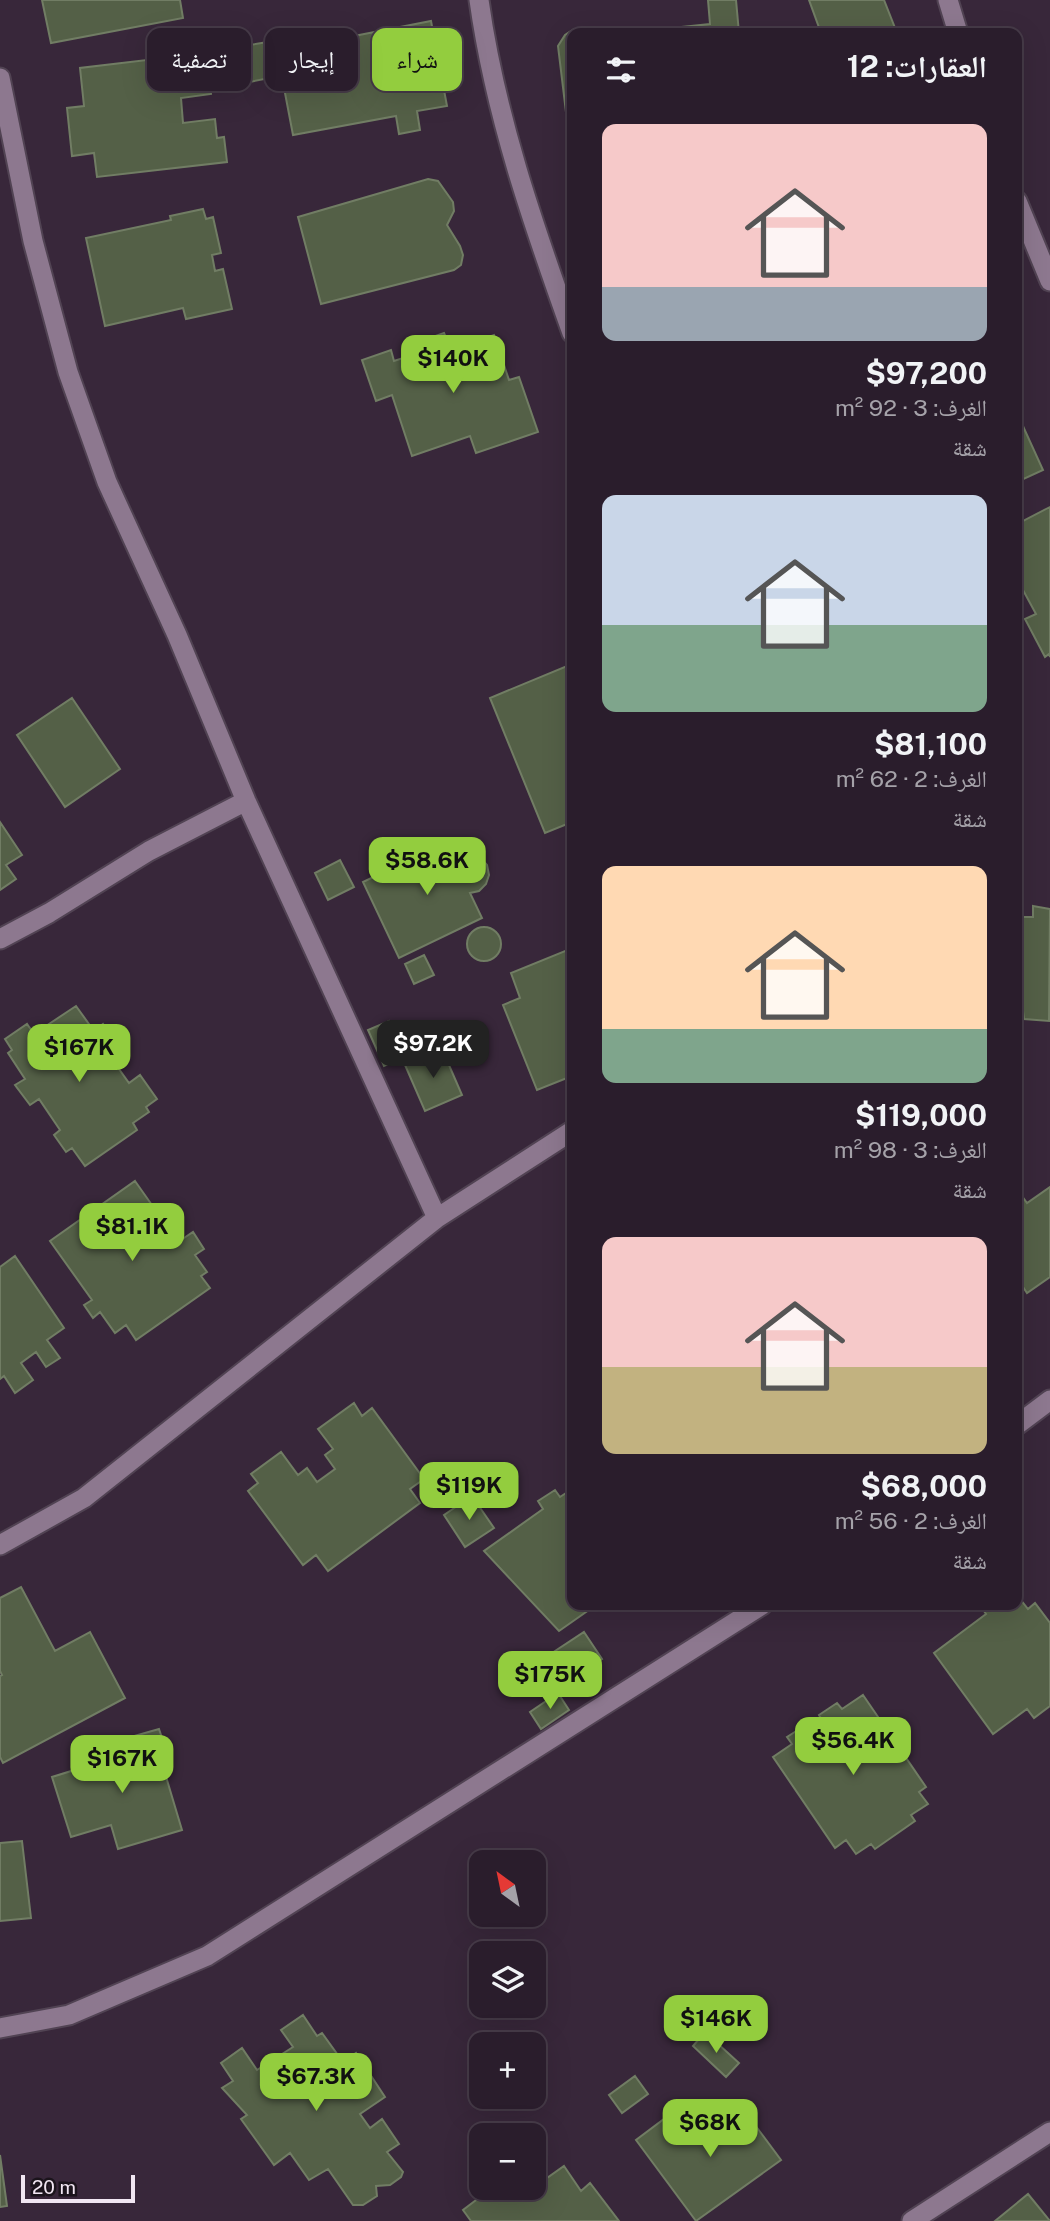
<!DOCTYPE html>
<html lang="ar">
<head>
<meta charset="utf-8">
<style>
	:root { --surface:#2a1d2c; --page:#362a38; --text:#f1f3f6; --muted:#a5a2a9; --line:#463b48; --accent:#93cd3e }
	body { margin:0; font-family:"Public Sans","Noto Naskh Arabic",sans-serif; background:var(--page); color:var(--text); direction:rtl; height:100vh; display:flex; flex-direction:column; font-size:26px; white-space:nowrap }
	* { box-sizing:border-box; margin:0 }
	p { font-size:23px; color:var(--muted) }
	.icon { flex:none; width:38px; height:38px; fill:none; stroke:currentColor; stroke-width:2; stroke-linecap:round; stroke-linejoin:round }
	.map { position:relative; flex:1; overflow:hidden; direction:ltr }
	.details { position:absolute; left:567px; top:28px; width:455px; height:1582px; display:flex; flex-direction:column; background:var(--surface); border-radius:14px; box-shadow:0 7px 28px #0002,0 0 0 2px var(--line); direction:rtl }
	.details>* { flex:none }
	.top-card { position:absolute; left:21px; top:28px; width:441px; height:63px; direction:rtl; display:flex; gap:14px }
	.needle { width:46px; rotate:327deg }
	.fabs { position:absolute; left:469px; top:1850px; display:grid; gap:14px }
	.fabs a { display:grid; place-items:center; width:77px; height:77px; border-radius:14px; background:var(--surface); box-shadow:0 7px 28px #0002,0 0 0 2px var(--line); font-size:35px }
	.scale { position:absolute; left:21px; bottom:18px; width:114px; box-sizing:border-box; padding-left:7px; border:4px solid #f1e6f2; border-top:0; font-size:19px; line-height:24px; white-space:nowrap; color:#f1e6f2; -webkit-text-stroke:5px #1b141c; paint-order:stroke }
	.price { position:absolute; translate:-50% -60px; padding:0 16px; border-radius:14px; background:var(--accent); color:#111; font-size:23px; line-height:46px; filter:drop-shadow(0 2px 4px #0008) }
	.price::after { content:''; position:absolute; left:50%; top:42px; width:21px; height:16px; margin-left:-10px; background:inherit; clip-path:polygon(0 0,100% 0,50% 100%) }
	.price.active { background:#222; color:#fff }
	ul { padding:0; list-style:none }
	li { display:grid; align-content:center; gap:14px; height:371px; padding:0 35px }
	li span { display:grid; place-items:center; height:217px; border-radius:14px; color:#555 }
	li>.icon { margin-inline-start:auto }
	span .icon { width:126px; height:126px; fill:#fffc; stroke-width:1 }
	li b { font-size:30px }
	h2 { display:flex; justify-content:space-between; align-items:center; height:84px; padding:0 35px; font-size:30px }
	.pill { padding:0 24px; border-radius:14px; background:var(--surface); box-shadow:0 7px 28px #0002,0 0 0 2px var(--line); font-size:24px; line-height:63px }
	.pill.active { background:var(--accent); color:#111 }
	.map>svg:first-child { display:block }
	.building { fill:#546047; stroke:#717d64; stroke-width:2 }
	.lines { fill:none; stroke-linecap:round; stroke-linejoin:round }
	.minor-casing { stroke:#514353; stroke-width:23 }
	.tertiary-casing { stroke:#514353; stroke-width:23 }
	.minor { stroke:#8d788f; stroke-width:19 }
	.tertiary { stroke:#8d788f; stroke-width:19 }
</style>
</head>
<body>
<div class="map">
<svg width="1050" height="2221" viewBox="0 0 1050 2221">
	<rect width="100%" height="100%" fill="#38273a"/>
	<path class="building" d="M42,0H180L183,18L51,43Z
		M708,0H736L739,33H644V31L710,24Z
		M809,0H884L897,33H821Z
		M431,21L447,106L417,111L420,130L399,134L396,116L293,135L277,51Z
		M574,29L586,33H572V137H569L558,46L565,35Z
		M274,41L280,76L244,83L237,47Z
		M207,53L211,94L181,98L183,123L215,119L217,138L224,137L227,162L97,177L94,153L72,156L67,108L84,106L80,68L155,59L156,65L187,62L186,56Z
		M428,179L438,181L453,202L454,211L447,225L460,246L463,255L461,265L454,270L321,304L298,217Z
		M203,209L206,219L213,217L221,253L212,255L215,271L223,269L232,309L186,319L183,308L105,326L86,238L171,220L170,216Z
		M444,333L451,350L494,335L509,380L519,377L538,432L476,453L470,436L412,456L392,395L376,401L362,360L391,350L394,361L422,352L418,342Z
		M1017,413L1043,470L1017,482Z
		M1050,507V657L1049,654L1045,657L1025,619L1036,614L1017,579V524Z
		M572,664V822L545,833L490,698Z
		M72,698L120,769L65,807L17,735Z
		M0,822L22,855L6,865L16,879L0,890Z
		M446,842L456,863L462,857L472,855L481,858L487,865L489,875L486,884L479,891L470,893L482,918L399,958L363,882Z
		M340,860L354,887L328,900L315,873Z
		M1033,906L1050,909L1049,1021L1024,1019L1023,1011H1017V917H1033Z
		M467 944a17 17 0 1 1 34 0a17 17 0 1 1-34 0Z
		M570,949L572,955V1076L537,1090L503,1005L520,998L511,973Z
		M424,955L434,975L414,984L405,964Z
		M76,1006L94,1031L103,1024L119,1047L109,1055L129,1083L140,1075L157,1099L146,1107L149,1112L133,1123L137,1130L85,1166L72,1148L66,1152L54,1135L60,1130L39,1099L30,1105L15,1085L25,1079L8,1053L12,1050L5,1039L27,1024L34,1034Z
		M389,1021L404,1057L384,1066L368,1030Z
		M442,1049L462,1095L425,1111L405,1065Z
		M135,1181L178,1242L193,1232L204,1249L195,1255L207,1272L201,1276L210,1288L136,1340L126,1325L115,1333L100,1312L93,1318L84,1305L92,1300L50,1241Z
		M1050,1187V1277L1027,1293L1017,1278V1189L1027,1203Z
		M15,1256L64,1328L47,1340L60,1358L46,1367L36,1352L21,1363L33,1380L15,1393L4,1376L0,1379V1267Z
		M354,1403L362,1416L372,1408L424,1479L410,1489L420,1503L328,1571L316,1555L303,1565L248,1491L258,1483L251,1474L281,1452L298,1475L307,1468L317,1482L335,1469L325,1455L333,1449L318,1429Z
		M572,1489V1605H596L559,1631L484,1551L543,1509L538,1501L555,1490L560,1497Z
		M472,1496L494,1528L465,1547L444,1515Z
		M21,1587L55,1651L90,1632L125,1698L3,1763L0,1757V1676L2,1675L0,1671V1598Z
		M1017,1595L1028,1609L1035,1603L1050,1623V1706L1034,1718L1027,1709L993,1734L934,1653L986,1614L980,1605H1017Z
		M584,1632L602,1659L564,1684L546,1657Z
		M558,1693L569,1710L541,1729L530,1712Z
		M863,1695L926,1787L919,1792L928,1804L911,1815L915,1821L875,1849L871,1844L856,1854L846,1840L835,1848L773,1757L792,1744L787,1737L801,1728L805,1734L823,1722L819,1715L837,1703L842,1709Z
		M159,1729L165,1747L158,1750L182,1830L118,1849L111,1825L71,1837L52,1777L129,1753L124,1739Z
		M22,1841L31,1918L0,1921V1843Z
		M303,2015L317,2036L322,2033L343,2062L356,2053L385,2097L360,2114L370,2128L382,2119L399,2144L387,2152L403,2172L401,2177L390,2185L376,2186L377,2196L363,2205H353L328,2169L309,2180L290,2153L274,2165L241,2119L247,2115L222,2088L233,2081L221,2063L242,2048L257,2070L293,2047L281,2030Z
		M705,2032L739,2063L726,2077L693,2046Z
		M635,2076L648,2094L622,2113L609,2095Z
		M738,2102L781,2160L696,2221L636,2140L664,2119L681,2143Z
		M0,2155L7,2206L0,2207Z
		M564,2166L581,2191L590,2183L619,2221H471L463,2210L492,2188H506L523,2195Z
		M1028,2194L1050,2221H995Z"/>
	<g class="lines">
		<g class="minor-casing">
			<path id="minor" d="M479,0C495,115 533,224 572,333
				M0,78L33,241L68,372L107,482L177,635L246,801L437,1218
				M0,939L49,913L149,851L246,801
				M1017,1425L1050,1400
				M0,1545L84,1498L437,1218L572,1131
				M0,2028L69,2015L207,1956L762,1605
				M912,2221L1050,2132"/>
		</g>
		<g class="tertiary-casing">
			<path id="tertiary" d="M948,0L958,33
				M1017,201L1050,281"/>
		</g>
		<use href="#minor" class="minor"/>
		<use href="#tertiary" class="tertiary"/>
	</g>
</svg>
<div class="fabs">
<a><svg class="needle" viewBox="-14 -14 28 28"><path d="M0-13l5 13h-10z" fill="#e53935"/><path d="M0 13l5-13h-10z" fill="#a5a2a9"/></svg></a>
<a><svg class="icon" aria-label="layers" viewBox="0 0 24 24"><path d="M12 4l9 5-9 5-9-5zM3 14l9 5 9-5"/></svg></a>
<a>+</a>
<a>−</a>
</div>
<div class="scale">20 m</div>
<b class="price" style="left:453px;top:395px">$140K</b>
<b class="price" style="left:427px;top:897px">$58.6K</b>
<b class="price active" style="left:433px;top:1080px">$97.2K</b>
<b class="price" style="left:79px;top:1084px">$167K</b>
<b class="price" style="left:132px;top:1263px">$81.1K</b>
<b class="price" style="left:469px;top:1522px">$119K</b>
<b class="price" style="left:550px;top:1711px">$175K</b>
<b class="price" style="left:853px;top:1777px">$56.4K</b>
<b class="price" style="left:122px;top:1795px">$167K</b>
<b class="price" style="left:716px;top:2055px">$146K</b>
<b class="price" style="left:316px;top:2113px">$67.3K</b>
<b class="price" style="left:710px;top:2159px">$68K</b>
<div class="top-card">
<a class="pill active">شراء</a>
<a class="pill">إيجار</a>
<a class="pill">تصفية</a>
</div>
<section class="details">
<h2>العقارات: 12<svg class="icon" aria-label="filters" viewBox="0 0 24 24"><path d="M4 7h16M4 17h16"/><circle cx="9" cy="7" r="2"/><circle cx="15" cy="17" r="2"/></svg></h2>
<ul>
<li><span style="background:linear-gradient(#f6c9c9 75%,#9aa5b1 0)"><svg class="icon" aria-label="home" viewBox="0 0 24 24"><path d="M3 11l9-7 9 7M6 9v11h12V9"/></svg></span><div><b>$97,200</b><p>الغرف: 3 · 92 m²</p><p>شقة</p></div></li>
<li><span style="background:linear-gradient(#c9d6e8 60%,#7fa58c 0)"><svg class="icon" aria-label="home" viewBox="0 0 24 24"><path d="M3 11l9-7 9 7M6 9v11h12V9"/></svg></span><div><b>$81,100</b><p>الغرف: 2 · 62 m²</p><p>شقة</p></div></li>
<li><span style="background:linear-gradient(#ffd9b3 75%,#7fa58c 0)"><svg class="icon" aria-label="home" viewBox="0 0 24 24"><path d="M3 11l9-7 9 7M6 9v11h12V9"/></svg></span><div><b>$119,000</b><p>الغرف: 3 · 98 m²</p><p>شقة</p></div></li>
<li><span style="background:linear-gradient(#f6c9c9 60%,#c2b280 0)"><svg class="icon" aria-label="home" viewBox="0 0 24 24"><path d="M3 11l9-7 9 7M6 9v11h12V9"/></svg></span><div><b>$68,000</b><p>الغرف: 2 · 56 m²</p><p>شقة</p></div></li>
</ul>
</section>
</div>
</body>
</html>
